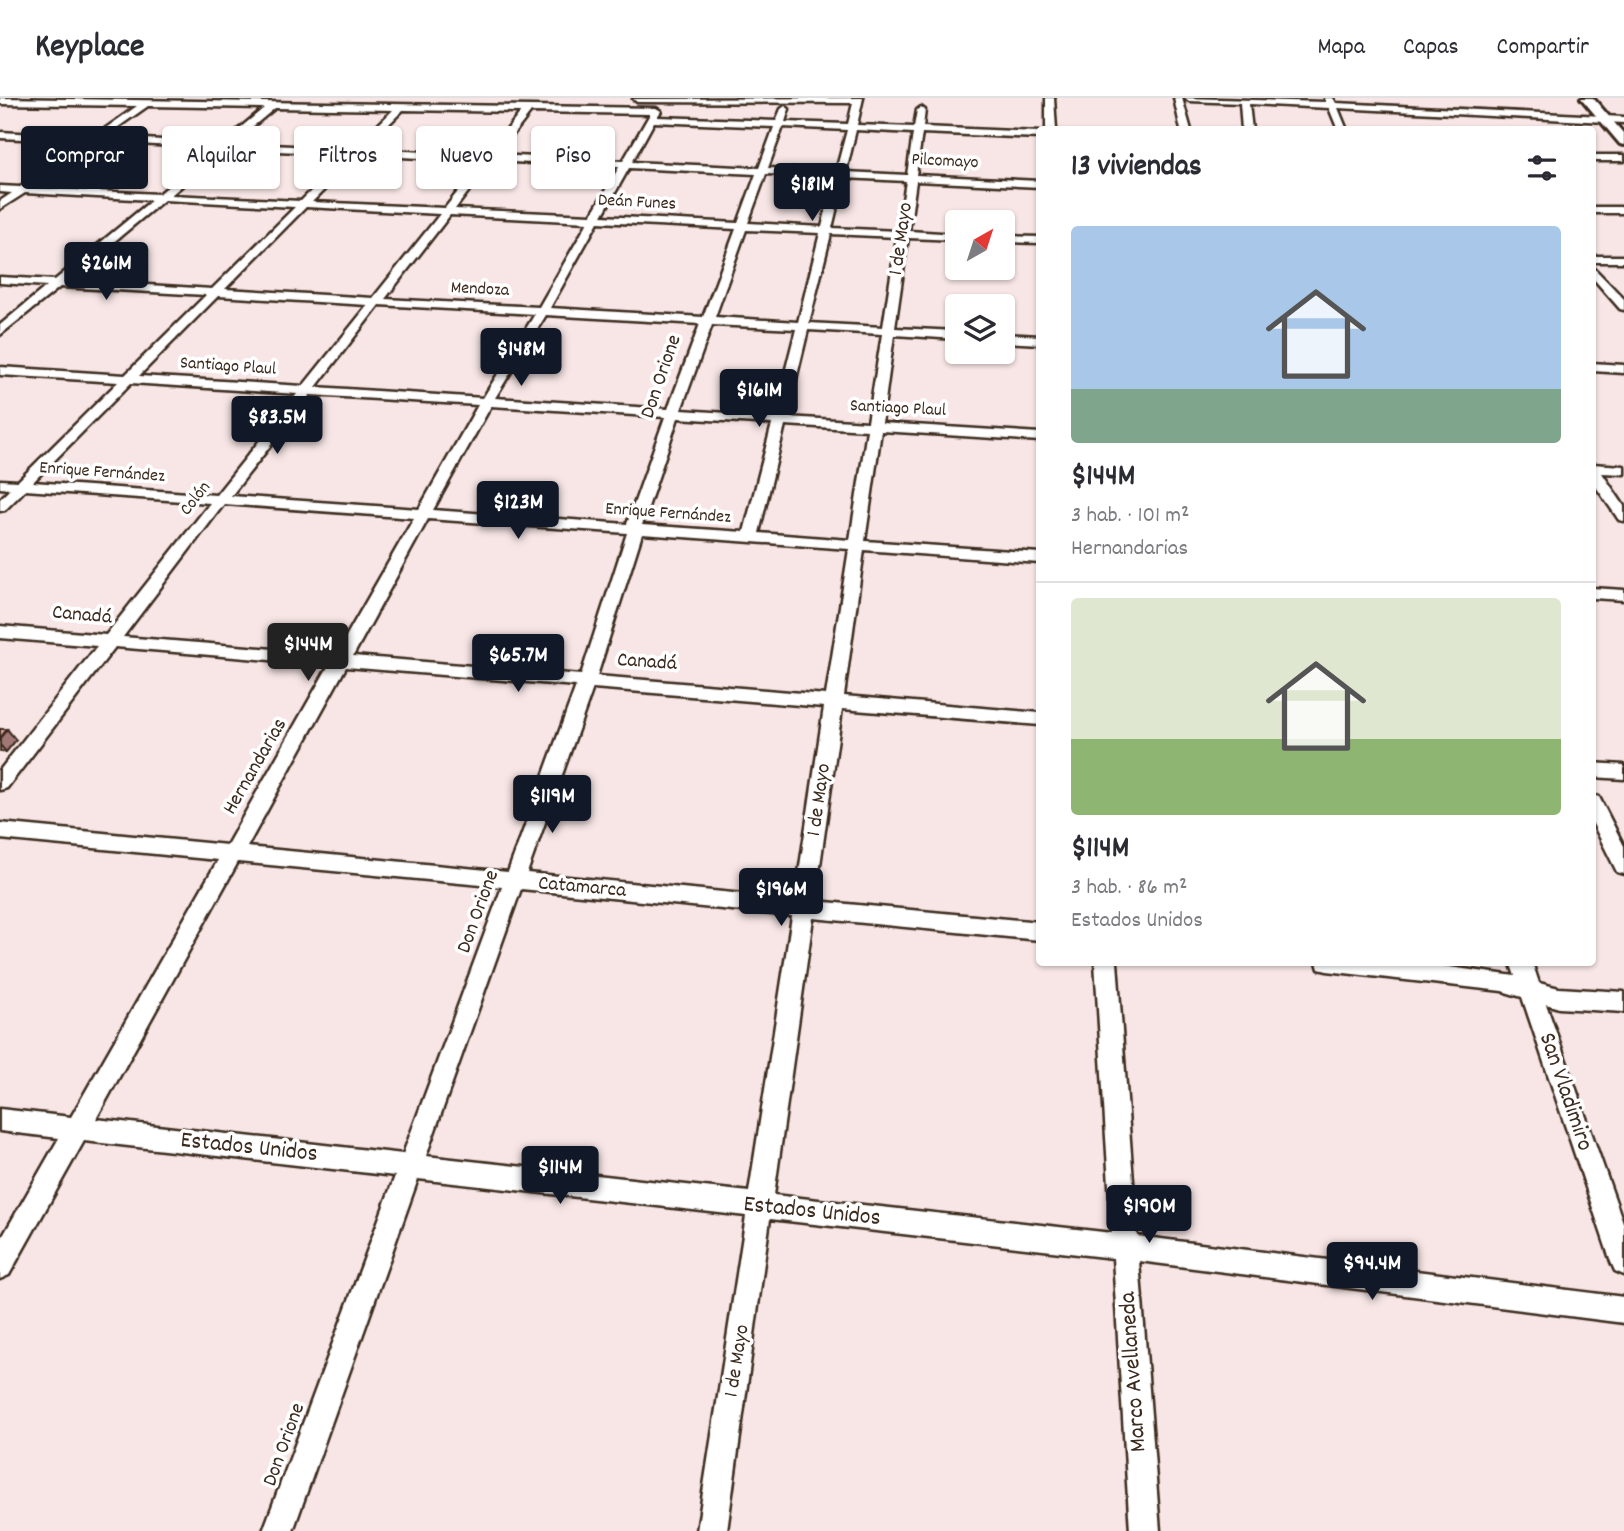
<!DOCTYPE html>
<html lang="es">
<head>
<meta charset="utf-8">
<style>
	:root { --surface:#fff; --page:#f7f7f7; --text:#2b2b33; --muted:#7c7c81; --line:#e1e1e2; --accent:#111827 }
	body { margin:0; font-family:Dekko,sans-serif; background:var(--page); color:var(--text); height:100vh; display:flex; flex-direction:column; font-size:26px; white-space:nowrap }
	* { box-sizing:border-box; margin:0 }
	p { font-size:23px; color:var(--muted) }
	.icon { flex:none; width:38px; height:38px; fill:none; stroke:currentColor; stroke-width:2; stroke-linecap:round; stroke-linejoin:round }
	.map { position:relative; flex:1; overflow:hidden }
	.panel { position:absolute; left:1036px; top:28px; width:560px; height:840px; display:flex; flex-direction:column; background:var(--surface); border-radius:7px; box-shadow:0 2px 5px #0004 }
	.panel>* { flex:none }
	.guide { position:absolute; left:21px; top:28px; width:665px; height:63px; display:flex; gap:14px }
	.needle { width:46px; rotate:39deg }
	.fabs { position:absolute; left:945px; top:112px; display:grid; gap:14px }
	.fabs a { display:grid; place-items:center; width:70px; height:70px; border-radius:7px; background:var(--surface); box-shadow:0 2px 5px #0004; font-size:35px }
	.price { position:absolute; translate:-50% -60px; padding:0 16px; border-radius:7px; background:var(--accent); color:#fff; font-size:23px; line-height:46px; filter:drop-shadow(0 2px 4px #0008) }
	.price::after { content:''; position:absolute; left:50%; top:42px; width:21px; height:16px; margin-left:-10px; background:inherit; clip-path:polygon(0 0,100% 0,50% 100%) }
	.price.on { background:#222; color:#fff }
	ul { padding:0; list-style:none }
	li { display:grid; align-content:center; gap:14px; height:371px; padding:0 35px }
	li+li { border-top:2px solid var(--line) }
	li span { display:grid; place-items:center; height:217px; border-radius:7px; color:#555 }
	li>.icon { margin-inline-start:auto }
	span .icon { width:126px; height:126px; fill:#fffc; stroke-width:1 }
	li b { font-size:30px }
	h2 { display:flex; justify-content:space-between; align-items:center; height:84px; padding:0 35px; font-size:30px }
	.chip { padding:0 24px; border-radius:7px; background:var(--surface); box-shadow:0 2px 5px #0004; font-size:24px; line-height:63px }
	.chip.on { background:var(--accent); color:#fff }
	header { display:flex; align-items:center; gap:42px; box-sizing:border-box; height:98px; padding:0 35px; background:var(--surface); border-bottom:2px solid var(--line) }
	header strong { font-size:33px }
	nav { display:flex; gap:38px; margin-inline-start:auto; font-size:24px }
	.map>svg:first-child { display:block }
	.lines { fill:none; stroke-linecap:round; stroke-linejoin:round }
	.minor-casing { stroke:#3b2a1e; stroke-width:5 }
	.major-casing { stroke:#3b2a1e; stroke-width:6 }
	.minor { fill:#fff; fill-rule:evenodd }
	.major { fill:#fff; fill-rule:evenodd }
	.wall { fill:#c89492; stroke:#3b2a1e; stroke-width:2 }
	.shaded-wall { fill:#a27877; stroke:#3b2a1e; stroke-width:2 }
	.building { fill:#e8acaa; stroke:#3b2a1e; stroke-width:2 }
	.labels { text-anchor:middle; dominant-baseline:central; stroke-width:7; stroke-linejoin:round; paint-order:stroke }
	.far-street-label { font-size:18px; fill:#3b2a1e; stroke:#fff }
	.street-label { font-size:21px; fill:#3b2a1e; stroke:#fff }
	.near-street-label { font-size:24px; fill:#3b2a1e; stroke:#fff }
</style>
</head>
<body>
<header>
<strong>Keyplace</strong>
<nav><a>Mapa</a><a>Capas</a><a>Compartir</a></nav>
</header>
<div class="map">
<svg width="1624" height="1433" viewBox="0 0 1624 1433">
	<rect width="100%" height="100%" fill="#f8e6e6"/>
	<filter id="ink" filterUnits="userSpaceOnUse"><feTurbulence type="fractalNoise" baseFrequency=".0143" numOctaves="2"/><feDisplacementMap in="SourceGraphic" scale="14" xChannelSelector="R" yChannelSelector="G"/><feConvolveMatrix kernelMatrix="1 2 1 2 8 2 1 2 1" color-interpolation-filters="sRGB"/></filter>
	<g filter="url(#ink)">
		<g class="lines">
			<g class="minor-casing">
				<path id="minor" d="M0,0L656,10L661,13L657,19L776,23L781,11L785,8L789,11L785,24L848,26L853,5L637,4L633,1L863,0L857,27L914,29L917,12L921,9L925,12L923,29L1040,34V40L922,35L916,77L1040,83V89L916,83L909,133L957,136V142L908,140L895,230L957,233V241L894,237L882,325L1040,335V343L881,333L865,443L1040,455V465L864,452L844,598L1040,615V627L842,611L815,803L1040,824V842L813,820L774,1097L1112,1135L1095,864H1117L1137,1138L1624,1199V1225L1139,1163L1160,1433H1130L1113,1160L770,1121L727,1433H697L746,1118L418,1081L293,1433H263L395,1078L84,1043L9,1177L0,1181V1143L59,1040L0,1033V1011L71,1019L218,762L0,741V725L227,747L329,567L115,549L7,690L0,692V672L97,548L0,540V528L106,537L210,405L25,392L5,412L0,413V401L10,391L0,390V382L18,383L118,284L0,277V269L125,277L206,197L60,189L0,237V227L47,188L0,185V179L55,182L152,102L25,95L0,111V103L12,95L0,94V88L20,89L85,44L0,40V34L93,39L137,8L0,6ZM148,8L264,10L222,45L104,39ZM275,10L393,12L354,51L233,45ZM403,12L521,14L487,57L364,51ZM531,14L650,16L623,63L497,57ZM654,24L774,29L759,70L632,64ZM783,29L847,32L836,73L768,70ZM856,32L913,35L907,77L846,74ZM97,44L215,50L159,96L33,90ZM226,51L348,56L301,103L171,97ZM359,57L482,63L445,110L312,104ZM492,63L619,69L591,117L455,111ZM629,70L756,76L738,125L602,118ZM766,76L834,79L822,129L748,125ZM844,80L906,83L898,133L832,130ZM164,102L295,109L212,191L68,182ZM306,109L440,116L373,200L225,191ZM450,117L588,124L539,209L385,201ZM598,124L736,131L703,219L550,210ZM746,132L820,135L798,224L715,219ZM831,136L897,139L883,229L809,225ZM218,198L368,207L303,288L139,278ZM379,207L535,216L483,300L316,289ZM546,217L700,226L668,311L495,300ZM712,227L796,231L774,318L681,312ZM808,232L882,236L868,324L787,319ZM131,285L297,296L216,397L33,384ZM310,297L478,307L419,411L231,398ZM491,308L665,319L627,426L433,412ZM678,320L772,326L744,434L642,427ZM785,327L867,332L850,442L759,435ZM224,406L414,420L336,556L123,539ZM428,421L627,435L581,577L353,558ZM642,436L849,451L826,597L597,578ZM346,569L576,588L508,774L247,749ZM593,590L824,609L795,801L527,775ZM238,764L502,789L403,1056L96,1021ZM521,791L792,818L749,1094L426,1058Z
					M1046,0H1054L1056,32H1046Z
					M1174,0H1182L1191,32H1181Z
					M1185,0L1326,4L1325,0H1333L1336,5L1624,19V25L1338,10L1347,32H1338L1329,10L1249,6L1252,32H1242L1240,5L1189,3Z
					M1592,57H1624V63H1592Z
					M1592,109H1624V115H1592Z
					M1003,138L1040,139V145L1003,144Z
					M1592,158H1624V164H1592Z
					M1592,168L1624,201V212L1620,211L1592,179Z
					M1003,236L1040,238V246L1003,244Z
					M1592,265L1624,267V275L1592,273Z
					M1592,366L1624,368V376L1602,375L1624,408V423L1619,422L1592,383Z
					M1592,490L1624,492V502L1592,500Z
					M1592,665L1624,667V681L1592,679Z
					M1592,697L1599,699L1624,748V776L1617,774L1592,724Z
					M1317,864H1413L1515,878L1510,864H1532L1539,885L1559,890L1624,894V914L1559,910L1546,906L1624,1127V1177L1615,1173L1611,1164L1522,899L1502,893L1327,873L1319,871Z"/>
			</g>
			<g class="major-casing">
				<path id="major" d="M1581,0H1593L1624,36V47L1620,46Z"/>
			</g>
			<use href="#minor" class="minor"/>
			<use href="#major" class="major"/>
		</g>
		<path class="wall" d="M0,631L16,642L6,654L0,653Z"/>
		<path class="shaded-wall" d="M7,631L16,642L6,654L0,647V640Z"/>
		<path class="building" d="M0,631H7L0,640Z"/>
	</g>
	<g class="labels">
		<g class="far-street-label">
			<text transform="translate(945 64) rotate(3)">Pilcomayo</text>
			<text transform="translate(637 105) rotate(3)">Deán Funes</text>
			<text transform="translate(480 192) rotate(3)">Mendoza</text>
			<text transform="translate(228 269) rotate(4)">Santiago Plaul</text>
			<text transform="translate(898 311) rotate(3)">Santiago Plaul</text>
			<text transform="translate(102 375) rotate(4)">Enrique Fernández</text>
			<text transform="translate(196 401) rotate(-52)">Colón</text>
			<text transform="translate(668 416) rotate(4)">Enrique Fernández</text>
		</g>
		<g class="street-label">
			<text transform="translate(902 141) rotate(-82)">1 de Mayo</text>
			<text transform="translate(662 279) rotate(-71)">Don Orione</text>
			<text transform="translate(82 518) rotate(5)">Canadá</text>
			<text transform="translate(647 565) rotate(4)">Canadá</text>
			<text transform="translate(256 669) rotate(-60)">Hernandarias</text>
			<text transform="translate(820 702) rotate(-82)">1 de Mayo</text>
			<text transform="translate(582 790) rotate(5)">Catamarca</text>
			<text transform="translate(479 814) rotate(-70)">Don Orione</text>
			<text transform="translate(738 1263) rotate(-81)">1 de Mayo</text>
			<text transform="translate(285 1347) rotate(-70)">Don Orione</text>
		</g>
		<g class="near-street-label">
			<text transform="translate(1565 994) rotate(71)">San Vladimiro</text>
			<text transform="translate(249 1050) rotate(6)">Estados Unidos</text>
			<text transform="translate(812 1114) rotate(6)">Estados Unidos</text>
			<text transform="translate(1134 1274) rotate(-94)">Marco Avellaneda</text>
		</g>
	</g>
</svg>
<div class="fabs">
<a><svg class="needle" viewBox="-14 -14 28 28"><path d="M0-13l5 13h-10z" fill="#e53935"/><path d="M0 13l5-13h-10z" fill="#7c7c81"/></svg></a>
<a><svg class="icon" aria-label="layers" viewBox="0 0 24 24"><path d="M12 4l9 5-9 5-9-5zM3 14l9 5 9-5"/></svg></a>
</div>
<b class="price" style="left:812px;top:125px">$181M</b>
<b class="price" style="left:106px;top:204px">$261M</b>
<b class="price" style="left:521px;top:290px">$148M</b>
<b class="price" style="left:759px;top:331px">$161M</b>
<b class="price" style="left:277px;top:358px">$83.5M</b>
<b class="price" style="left:518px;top:443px">$123M</b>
<b class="price on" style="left:308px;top:585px">$144M</b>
<b class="price" style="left:518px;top:596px">$65.7M</b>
<b class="price" style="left:552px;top:737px">$119M</b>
<b class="price" style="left:781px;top:830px">$196M</b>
<b class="price" style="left:560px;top:1108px">$114M</b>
<b class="price" style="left:1149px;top:1147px">$190M</b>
<b class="price" style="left:1372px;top:1204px">$94.4M</b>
<div class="guide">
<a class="chip on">Comprar</a>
<a class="chip">Alquilar</a>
<a class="chip">Filtros</a>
<a class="chip">Nuevo</a>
<a class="chip">Piso</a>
</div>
<section class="panel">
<h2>13 viviendas<svg class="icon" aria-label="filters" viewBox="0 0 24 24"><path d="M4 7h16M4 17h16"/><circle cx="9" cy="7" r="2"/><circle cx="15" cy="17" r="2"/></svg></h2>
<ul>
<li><span style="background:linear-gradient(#a9c7e8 75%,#7fa58c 0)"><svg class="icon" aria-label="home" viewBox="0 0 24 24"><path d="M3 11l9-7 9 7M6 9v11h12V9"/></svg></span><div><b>$144M</b><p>3 hab. · 101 m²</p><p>Hernandarias</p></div></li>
<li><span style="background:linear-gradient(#dfe7d0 65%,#8fb573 0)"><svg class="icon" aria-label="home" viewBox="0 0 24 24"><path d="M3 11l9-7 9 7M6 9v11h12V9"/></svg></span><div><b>$114M</b><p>3 hab. · 86 m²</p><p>Estados Unidos</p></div></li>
</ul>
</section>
</div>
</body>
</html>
